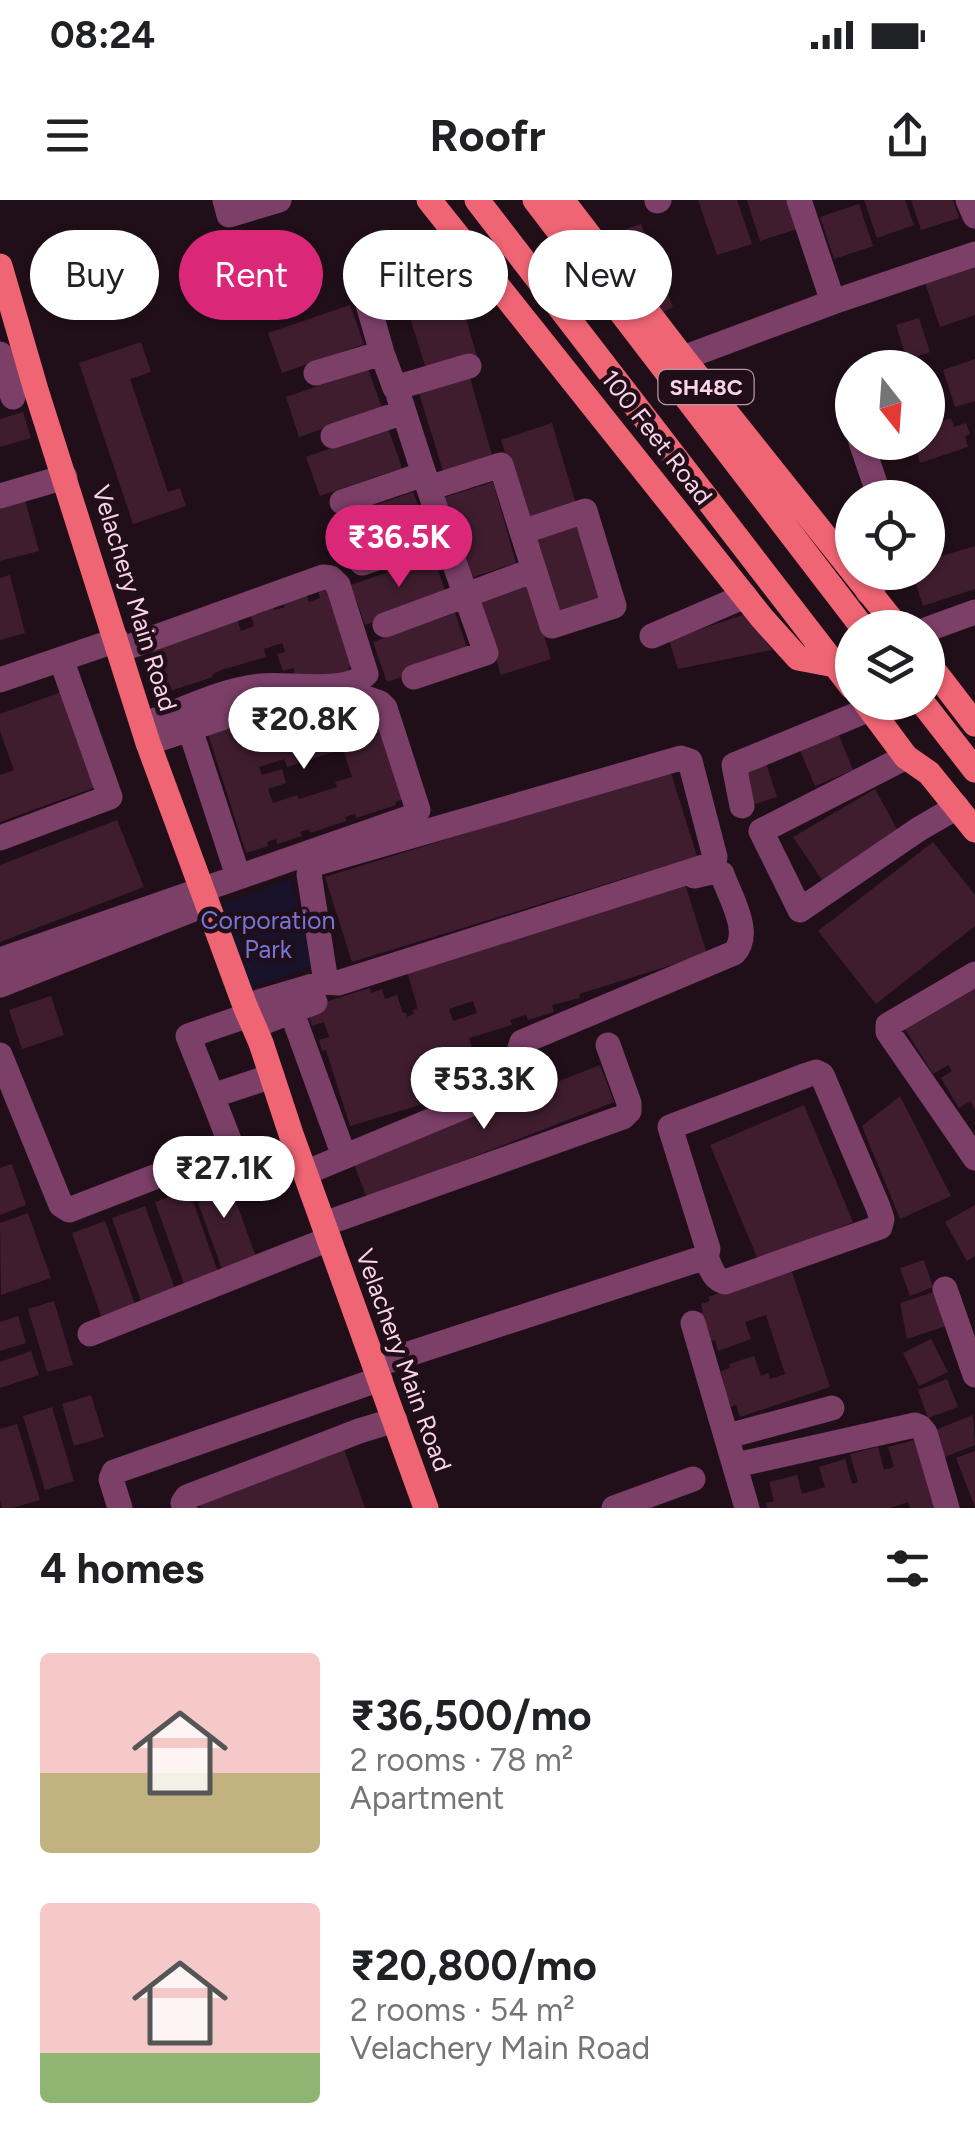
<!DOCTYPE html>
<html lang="en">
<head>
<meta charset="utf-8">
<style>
	:root { --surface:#fff; --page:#f2f2f2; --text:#202124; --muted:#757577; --accent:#db2777 }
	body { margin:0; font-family:Figtree,sans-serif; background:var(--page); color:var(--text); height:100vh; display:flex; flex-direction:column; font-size:38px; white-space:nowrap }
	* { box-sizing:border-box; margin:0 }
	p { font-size:32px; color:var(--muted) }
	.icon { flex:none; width:55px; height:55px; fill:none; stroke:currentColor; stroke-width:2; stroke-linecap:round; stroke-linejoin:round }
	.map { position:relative; height:1308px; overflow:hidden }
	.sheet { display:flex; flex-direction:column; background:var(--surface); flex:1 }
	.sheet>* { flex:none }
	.banner { position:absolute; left:30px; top:30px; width:915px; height:90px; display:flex; gap:20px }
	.needle { width:65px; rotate:163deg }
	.tools { position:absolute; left:835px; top:150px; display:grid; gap:20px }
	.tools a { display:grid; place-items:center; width:110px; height:110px; border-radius:50%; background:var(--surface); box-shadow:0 2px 8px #0004; font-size:50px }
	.price { position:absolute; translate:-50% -85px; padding:0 22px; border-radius:35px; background:#fff; color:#222; font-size:32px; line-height:65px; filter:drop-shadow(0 2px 5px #0008) }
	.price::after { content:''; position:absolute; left:50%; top:60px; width:30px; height:22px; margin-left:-15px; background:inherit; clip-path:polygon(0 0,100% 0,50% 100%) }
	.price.current { background:var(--accent); color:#fff }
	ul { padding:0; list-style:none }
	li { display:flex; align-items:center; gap:30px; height:250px; padding:0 40px }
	li span { display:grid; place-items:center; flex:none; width:280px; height:200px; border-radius:10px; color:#555 }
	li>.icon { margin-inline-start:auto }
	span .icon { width:120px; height:120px; fill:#fffc; stroke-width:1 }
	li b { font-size:42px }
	h2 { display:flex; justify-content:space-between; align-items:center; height:120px; padding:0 40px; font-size:42px }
	.tag { padding:0 35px; border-radius:45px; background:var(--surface); box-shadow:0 2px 8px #0004; font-size:35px; line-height:90px }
	.tag.current { background:var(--accent); color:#fff }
	.status { display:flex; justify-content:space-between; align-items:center; height:70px; padding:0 50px; background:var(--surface); direction:ltr }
	.status svg { height:28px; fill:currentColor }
	header { display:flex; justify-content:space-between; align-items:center; height:130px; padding:0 40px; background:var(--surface); font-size:45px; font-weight:700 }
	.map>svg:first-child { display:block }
	.green { fill:#18132a }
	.building { fill:#3f1d2f; fill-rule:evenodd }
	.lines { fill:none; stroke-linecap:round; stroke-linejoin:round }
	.minor { stroke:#7b3f68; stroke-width:25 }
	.major { stroke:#f06573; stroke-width:25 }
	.labels { text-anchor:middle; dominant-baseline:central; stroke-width:9; stroke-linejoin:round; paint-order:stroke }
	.shield { fill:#200f19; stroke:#b998ac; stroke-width:2.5 }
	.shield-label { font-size:22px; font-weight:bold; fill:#fbd3eb }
	.street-label { font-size:25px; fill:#fbd3eb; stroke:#200f19 }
	.park-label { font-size:25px; fill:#7875d7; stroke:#200f19 }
</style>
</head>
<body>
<div class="status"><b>08:24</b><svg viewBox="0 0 49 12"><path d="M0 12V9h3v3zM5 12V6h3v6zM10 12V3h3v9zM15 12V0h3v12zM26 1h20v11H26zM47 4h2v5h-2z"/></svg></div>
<header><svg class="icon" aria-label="menu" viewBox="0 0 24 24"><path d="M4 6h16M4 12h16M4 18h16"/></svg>Roofr<svg class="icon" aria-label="share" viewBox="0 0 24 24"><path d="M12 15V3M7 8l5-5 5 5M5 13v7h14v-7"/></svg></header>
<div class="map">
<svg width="975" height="1308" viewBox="0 0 975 1308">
	<rect width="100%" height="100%" fill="#200f19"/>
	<path class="green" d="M289,680L319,764L247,789L217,706Z"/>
	<path class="building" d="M698,0H737L752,44L717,55Z
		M747,0H788L797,29L760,41Z
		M864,0H905L914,25L877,38Z
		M911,0H953L959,18L921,30Z
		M859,4L873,46L834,59L820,17Z
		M641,24L673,107L657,115L614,33Z
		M975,67V115L940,127L925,83Z
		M453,75L477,156L427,172L402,92Z
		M350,105L364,144L282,173L268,133Z
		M919,118L930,152L907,160L896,125Z
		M141,142L151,172L130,179L168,292L180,288L186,306L133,324L79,163Z
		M975,159V201L955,207L943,170Z
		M368,169L382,208L299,237L286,197Z
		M469,174L492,255L443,271L418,190Z
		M23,212L31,238L0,247V219Z
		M951,218L954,227L966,223L970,234L965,236L968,247L920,263L913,242H928V226Z
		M552,223L576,304L526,320L501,240Z
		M388,228L402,268L320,296L306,257Z
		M493,282L516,363L467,379L442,298Z
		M413,292L428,329L344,360L330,321Z
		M24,296L39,351L0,361V303Z
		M584,322L607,402L557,419L533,338Z
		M975,346V389L923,406L912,372H928V360Z
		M433,356L447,396L365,425L351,385Z
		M10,375L25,433L0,440V378Z
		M527,379L551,459L501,475L476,395Z
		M333,386L357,465L348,467L351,474L296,476L293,468L283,471L277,454L285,452L282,443L264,449L266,457L221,470L212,475L213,477L164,493L148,445L236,416L241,431L254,426L250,412L256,410L257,414L266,411L265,407L272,405L274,410L285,407L283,402L306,394L309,402L320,398L318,391Z
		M455,413L469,453L387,482L373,442Z
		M745,414L772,450L678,469L669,440Z
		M64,491L99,586L0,622V575L14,570L0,531V514Z
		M297,503L300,513L315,509L316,514L325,511L326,516L341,511L343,517L354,513L356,521L380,514L407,598L395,602L396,605L356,618L355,614L345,617L346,621L310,633L309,629L300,632L302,636L277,644L276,639L267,642L268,646L246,653L207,531ZM343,549L352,577L335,582L337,587L299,599L297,595L273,603L268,589L286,583L282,569L262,575L259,567L284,559L287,567Z
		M838,533L853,570L815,586L799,548Z
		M766,563L777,597L752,605L741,571Z
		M670,570L697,656L352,762L325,677Z
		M875,589L898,631L822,680L793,637Z
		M117,620L144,687L0,742V665Z
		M933,642L975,695V726L876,804L818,731Z
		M685,684L707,754L579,794L580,798L552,805L554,812L528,820L526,815L510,820L512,825L469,838L482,879L455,884L456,889L425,896L427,903L350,926L326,850L322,851L319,840L329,837L324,822L312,826L306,808L370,788L371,793L382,789L385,799L397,795L403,813L406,812L407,817L414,814L413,810L417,809L416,802L407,772ZM473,801L477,813L453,821L449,809Z
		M970,782L975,790V910L970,901L959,908L941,878L952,871L948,865L933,874L903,826Z
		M51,796L64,835L22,849L9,810Z
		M600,865L614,902L367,998L353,962Z
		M900,896L951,996L900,1019L862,926Z
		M804,905L853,1022L759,1062L710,945Z
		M12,964L26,1005L0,1015V968Z
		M226,974L256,1057L222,1069L192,986Z
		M189,990L218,1072L184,1084L155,1002Z
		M975,1005V1056L967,1061L945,1022Z
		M145,1006L175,1089L141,1101L112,1018Z
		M28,1013L51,1078L1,1095L0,1023Z
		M105,1021L135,1104L101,1116L72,1033Z
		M924,1060L933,1087L910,1096L900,1068Z
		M791,1069L830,1187L740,1217L736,1205L731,1207L729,1201L727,1202L721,1171L730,1168L729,1164L754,1156L761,1176L768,1173L770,1179L785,1174L766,1115L745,1122L751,1139L718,1151L715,1140L709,1142L700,1113L703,1112L701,1104L710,1101L708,1097Z
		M940,1090L949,1125L907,1139L900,1103Z
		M54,1101L73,1165L47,1172L28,1109Z
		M18,1116L26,1143L0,1151V1122Z
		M931,1139L948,1172L919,1186L903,1153Z
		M31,1151L39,1175L0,1188V1162Z
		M947,1179L958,1207L928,1218L918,1190Z
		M91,1195L104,1237L74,1246L62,1204Z
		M52,1207L74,1281L45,1290L23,1216Z
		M973,1215L975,1245L940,1259L930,1232Z
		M17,1224L40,1300L12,1308H2L0,1300V1229Z
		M919,1239L940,1308H910L908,1302L890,1308H767L766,1303L774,1301L769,1282L797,1275L802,1294L825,1287L819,1267L845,1259L852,1284L858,1282L850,1254L878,1247L884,1270L894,1267L888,1247Z
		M343,1246L365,1308H201L197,1298Z
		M975,1251V1307L956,1258Z"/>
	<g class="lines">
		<path class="minor" d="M225,0L229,15L279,0
			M968,0L975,16
			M657,1L659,0
			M833,102L975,54
			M382,153L395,188L469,166
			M0,154L13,197
			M683,158L833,102L799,0
			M316,173L382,153L368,104L371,100L473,55
			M333,236L404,212L399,197
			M861,242L880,298
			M429,288L501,265L522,332
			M0,296L65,277
			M342,302L424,274L404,212
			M585,311L614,406L552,426L522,332Z
			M362,363L445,336L424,274
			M868,392L886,372
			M385,425L534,370
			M928,429L975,412
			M652,436L745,396
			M120,450L323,377L331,378L338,385L366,474C346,495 289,483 261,486C220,490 181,511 143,525
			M414,477L486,453L445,336
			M0,480L117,440
			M190,529L238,676
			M906,557L761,631L800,710L919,629L957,607
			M742,606L734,565L870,509
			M0,638L110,597L61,459
			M0,760L414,616L418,610L385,508L380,503L349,492L263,504L148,543
			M975,774L888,825V832L975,958
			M0,785L191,710
			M245,806L326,782L338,783L710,665L715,657L690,561L681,558L314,664L309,674L326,782
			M291,810L344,956
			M254,826L315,802
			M0,855L61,1005L69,1010L227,949L229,940L212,896L272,876
			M212,896L188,836L249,815
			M305,973L519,884L524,868L519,851L522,842L734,753C753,733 730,697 722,674L716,671L694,676
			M324,1024L623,917L629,911V903L608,845
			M945,1089L975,1175
			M693,1123L747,1308
			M90,1134L329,1039
			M375,1165L706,1057L708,1049L670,927L807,875L816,872L822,875L878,1007L882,1019L880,1027L725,1082C713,1079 711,1068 706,1057
			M728,1236L832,1208
			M736,1265L915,1225L920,1227L925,1233L947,1308
			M120,1308L111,1279L114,1272L380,1179
			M185,1308L183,1303L187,1297L359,1231L395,1220
			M614,1308L693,1279"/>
		<path class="major" d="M429,0L762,418L798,458L835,465
			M477,0L852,487
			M535,0L863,428
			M562,0L683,158L898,428
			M0,66L36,190L148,543L245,806L261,843L291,934L426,1308
			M928,463L975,524
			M865,502L906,557L929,573L975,630
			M922,502L975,570"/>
	</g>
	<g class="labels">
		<rect class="shield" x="658.5" y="170" width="95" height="34" rx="8"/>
		<g class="shield-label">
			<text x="706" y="187">SH48C</text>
		</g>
		<g class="street-label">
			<text transform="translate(657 237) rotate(52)">100 Feet Road</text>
			<text transform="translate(135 398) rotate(73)">Velachery Main Road</text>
			<text transform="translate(404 1160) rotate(70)">Velachery Main Road</text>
		</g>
		<g class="park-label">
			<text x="268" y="720">Corporation<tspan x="268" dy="29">Park</tspan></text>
		</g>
	</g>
</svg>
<div class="tools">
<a><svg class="needle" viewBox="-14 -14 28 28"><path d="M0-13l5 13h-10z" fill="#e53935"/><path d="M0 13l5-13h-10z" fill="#757577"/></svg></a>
<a><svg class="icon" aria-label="locate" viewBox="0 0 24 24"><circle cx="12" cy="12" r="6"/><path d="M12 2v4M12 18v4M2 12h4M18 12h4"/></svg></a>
<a><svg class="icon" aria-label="layers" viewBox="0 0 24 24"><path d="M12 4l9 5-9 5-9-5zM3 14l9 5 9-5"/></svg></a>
</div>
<b class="price current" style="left:399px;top:390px">₹36.5K</b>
<b class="price" style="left:304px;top:572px">₹20.8K</b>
<b class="price" style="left:484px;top:932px">₹53.3K</b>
<b class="price" style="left:224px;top:1021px">₹27.1K</b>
<div class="banner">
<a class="tag">Buy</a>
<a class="tag current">Rent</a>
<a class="tag">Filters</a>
<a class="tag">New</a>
</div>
</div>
<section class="sheet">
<h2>4 homes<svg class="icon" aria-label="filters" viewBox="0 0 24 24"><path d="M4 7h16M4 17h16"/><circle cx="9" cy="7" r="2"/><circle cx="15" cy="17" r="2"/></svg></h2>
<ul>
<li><span style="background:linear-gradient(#f6c9c9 60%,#c2b280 0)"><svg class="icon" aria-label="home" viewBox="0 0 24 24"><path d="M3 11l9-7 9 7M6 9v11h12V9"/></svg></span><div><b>₹36,500/mo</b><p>2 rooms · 78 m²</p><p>Apartment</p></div></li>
<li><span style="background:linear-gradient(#f6c9c9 75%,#8fb573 0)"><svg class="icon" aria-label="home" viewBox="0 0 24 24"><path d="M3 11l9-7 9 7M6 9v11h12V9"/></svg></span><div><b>₹20,800/mo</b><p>2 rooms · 54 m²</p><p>Velachery Main Road</p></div></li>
</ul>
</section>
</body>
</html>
